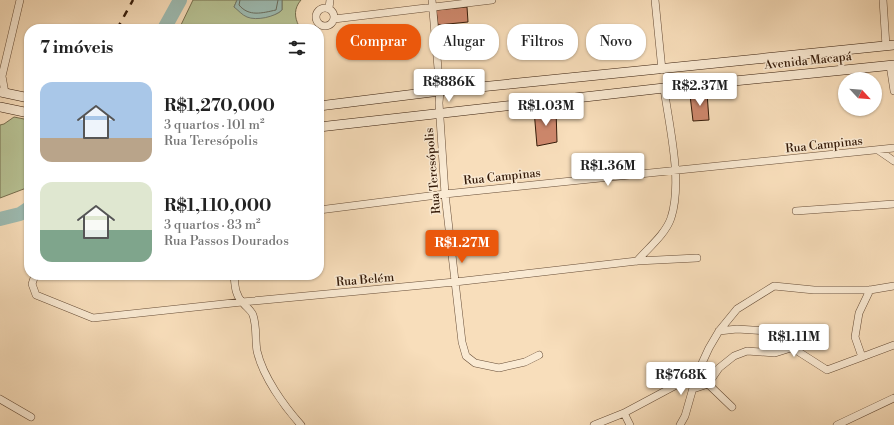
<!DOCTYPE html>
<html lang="pt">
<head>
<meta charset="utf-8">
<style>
	:root { --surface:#fff; --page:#f2f2f2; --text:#222; --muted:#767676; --accent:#ea580c }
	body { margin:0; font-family:"Libre Bodoni",serif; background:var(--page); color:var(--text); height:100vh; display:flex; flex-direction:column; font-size:15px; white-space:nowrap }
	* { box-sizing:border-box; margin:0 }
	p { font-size:13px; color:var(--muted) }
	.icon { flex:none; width:22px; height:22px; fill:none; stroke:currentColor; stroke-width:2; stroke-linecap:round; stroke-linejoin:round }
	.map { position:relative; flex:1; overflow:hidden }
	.drawer { position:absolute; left:24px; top:24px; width:300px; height:256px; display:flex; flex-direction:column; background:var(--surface); border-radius:16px; box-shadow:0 1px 3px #0004 }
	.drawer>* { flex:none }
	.guide { position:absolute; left:336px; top:24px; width:380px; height:36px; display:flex; gap:8px }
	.needle { width:26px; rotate:116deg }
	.tools { position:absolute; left:838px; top:72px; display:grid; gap:8px }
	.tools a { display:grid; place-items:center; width:44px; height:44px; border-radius:50%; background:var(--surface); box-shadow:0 1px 3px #0004; font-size:20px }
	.price { position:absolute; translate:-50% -34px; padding:0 9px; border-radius:4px; background:#fff; color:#222; font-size:13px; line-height:26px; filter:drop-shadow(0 1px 2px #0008) }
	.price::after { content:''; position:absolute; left:50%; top:24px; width:12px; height:9px; margin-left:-6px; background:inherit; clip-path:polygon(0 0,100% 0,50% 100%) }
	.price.selected { background:var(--accent); color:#fff }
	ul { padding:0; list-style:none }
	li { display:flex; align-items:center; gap:12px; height:100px; padding:0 16px }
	li span { display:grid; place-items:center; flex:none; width:112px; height:80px; border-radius:12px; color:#555 }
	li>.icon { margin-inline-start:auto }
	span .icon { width:48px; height:48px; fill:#fffc; stroke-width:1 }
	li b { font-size:17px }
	h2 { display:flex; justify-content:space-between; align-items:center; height:48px; padding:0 16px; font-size:17px }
	.pill { padding:0 14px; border-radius:16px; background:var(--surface); box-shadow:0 1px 3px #0004; font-size:14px; line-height:36px }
	.pill.selected { background:var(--accent); color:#fff }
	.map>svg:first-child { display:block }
	.green { fill:#b7c294; stroke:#766e4e }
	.water { fill:#9dbcb3; stroke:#737c6f }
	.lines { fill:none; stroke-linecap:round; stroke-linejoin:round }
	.shore { stroke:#696c5e; stroke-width:1 }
	.river { stroke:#9dbcb3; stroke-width:14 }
	.building { fill:#cf886d; stroke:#351b09 }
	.minor-casing { stroke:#664c36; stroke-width:8 }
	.secondary-casing { stroke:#351b09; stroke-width:10 }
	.minor { stroke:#faead3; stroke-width:7 }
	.secondary { stroke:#faead3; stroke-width:9 }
	.rail { stroke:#351b09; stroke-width:2.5; stroke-dasharray:7 7; stroke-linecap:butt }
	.labels { text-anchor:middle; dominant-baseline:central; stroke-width:3; stroke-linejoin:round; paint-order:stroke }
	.street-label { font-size:12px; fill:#351b09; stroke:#faead3 }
</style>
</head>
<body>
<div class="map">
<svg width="894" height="425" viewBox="0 0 894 425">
	<rect width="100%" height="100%" fill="#f8debb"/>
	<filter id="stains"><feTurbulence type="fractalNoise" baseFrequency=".005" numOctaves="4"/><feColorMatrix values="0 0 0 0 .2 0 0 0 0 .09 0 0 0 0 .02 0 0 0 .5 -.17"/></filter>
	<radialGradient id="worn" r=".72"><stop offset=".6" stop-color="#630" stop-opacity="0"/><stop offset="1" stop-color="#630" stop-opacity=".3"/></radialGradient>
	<path class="green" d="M193,0H237L234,7C248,10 270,22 282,10V0H301C294,8 294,17 299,26L295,29H179Z
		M14,117L29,120V187L0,198V125L4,124Z"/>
	<path class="water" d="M237,0H282V10C275,17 256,21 247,17C242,15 238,10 234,7Z"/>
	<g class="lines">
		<path class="shore" d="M240,0L239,5C249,17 262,13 276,10L278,0"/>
		<path class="river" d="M164,29L180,0
			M0,219L20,214L29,208"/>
	</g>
	<path class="building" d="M467,7L468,22L438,25L436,10Z
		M707,93L709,120L693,121L690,95Z
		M556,109L557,142L537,146L534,110Z"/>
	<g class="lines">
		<g class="minor-casing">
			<path id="minor" d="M432,0L440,91L439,103L445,194L462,342L466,356L475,363L499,368L525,362L539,355
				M655,0L662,70
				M883,0L886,46
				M316 17a9 9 0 1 1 18 0a9 9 0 1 1-18 0Z
				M329,8L330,0
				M334,19L492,0
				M890,65L894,91
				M5,93L2,76L20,0
				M878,150L894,161
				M319,210L445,194L894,148
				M796,211L894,204
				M637,261C648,248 665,235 671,218C683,181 669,126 664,88
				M35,275L32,284L36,295L93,318L242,302L455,282L637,261L697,258
				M234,275C235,286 235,295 243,303C246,307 251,310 253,315C257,327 255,339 257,351C263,377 284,406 301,425
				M870,290L859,313L855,337L862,357L894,345
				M719,331L737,329L766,331L827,370L862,357
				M708,384L732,407
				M693,389L708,384L719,368L734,356L747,351L775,353L794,347
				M0,399L31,417
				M624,413L630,425
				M594,425L624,413L697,374L709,348L719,331L737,309L774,286L814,290H870L894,286
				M680,425L685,416L697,374
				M837,425L894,398"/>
		</g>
		<g class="secondary-casing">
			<path id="secondary" d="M0,92L29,98
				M319,106L440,91L894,45
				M0,107L29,113
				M319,127L664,88L894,65"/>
		</g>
		<use href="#minor" class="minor"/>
		<use href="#secondary" class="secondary"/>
		<path class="rail" d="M117,29L133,0"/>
	</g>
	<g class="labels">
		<g class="street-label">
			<text transform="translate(808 61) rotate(-6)">Avenida Macapá</text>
			<text transform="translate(824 145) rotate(-6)">Rua Campinas</text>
			<text transform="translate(433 171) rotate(-95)">Rua Teresópolis</text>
			<text transform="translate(502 177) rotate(-6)">Rua Campinas</text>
			<text transform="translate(365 280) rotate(-5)">Rua Belém</text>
		</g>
	</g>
	<rect width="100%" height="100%" filter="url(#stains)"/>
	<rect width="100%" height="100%" fill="url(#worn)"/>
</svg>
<div class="tools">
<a><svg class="needle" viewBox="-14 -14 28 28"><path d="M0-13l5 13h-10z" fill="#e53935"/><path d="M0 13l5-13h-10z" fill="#767676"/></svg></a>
</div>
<b class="price" style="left:449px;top:103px">R$886K</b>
<b class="price" style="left:700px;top:107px">R$2.37M</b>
<b class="price" style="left:546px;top:127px">R$1.03M</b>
<b class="price" style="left:608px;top:187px">R$1.36M</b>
<b class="price selected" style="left:462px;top:264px">R$1.27M</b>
<b class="price" style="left:794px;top:358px">R$1.11M</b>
<b class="price" style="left:681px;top:396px">R$768K</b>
<div class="guide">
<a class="pill selected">Comprar</a>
<a class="pill">Alugar</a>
<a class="pill">Filtros</a>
<a class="pill">Novo</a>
</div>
<section class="drawer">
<h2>7 imóveis<svg class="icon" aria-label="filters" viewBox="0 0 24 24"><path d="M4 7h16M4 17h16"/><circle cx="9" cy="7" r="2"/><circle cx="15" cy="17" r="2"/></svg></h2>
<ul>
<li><span style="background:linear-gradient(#a9c7e8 70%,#b9a48a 0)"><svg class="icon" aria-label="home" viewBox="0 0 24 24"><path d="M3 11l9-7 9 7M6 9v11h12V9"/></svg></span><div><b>R$1,270,000</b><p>3 quartos · 101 m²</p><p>Rua Teresópolis</p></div></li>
<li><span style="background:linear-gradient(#dfe7d0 60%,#7fa58c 0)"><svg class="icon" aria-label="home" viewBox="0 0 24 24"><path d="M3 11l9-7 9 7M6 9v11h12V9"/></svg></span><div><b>R$1,110,000</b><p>3 quartos · 83 m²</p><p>Rua Passos Dourados</p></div></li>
</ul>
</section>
</div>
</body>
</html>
